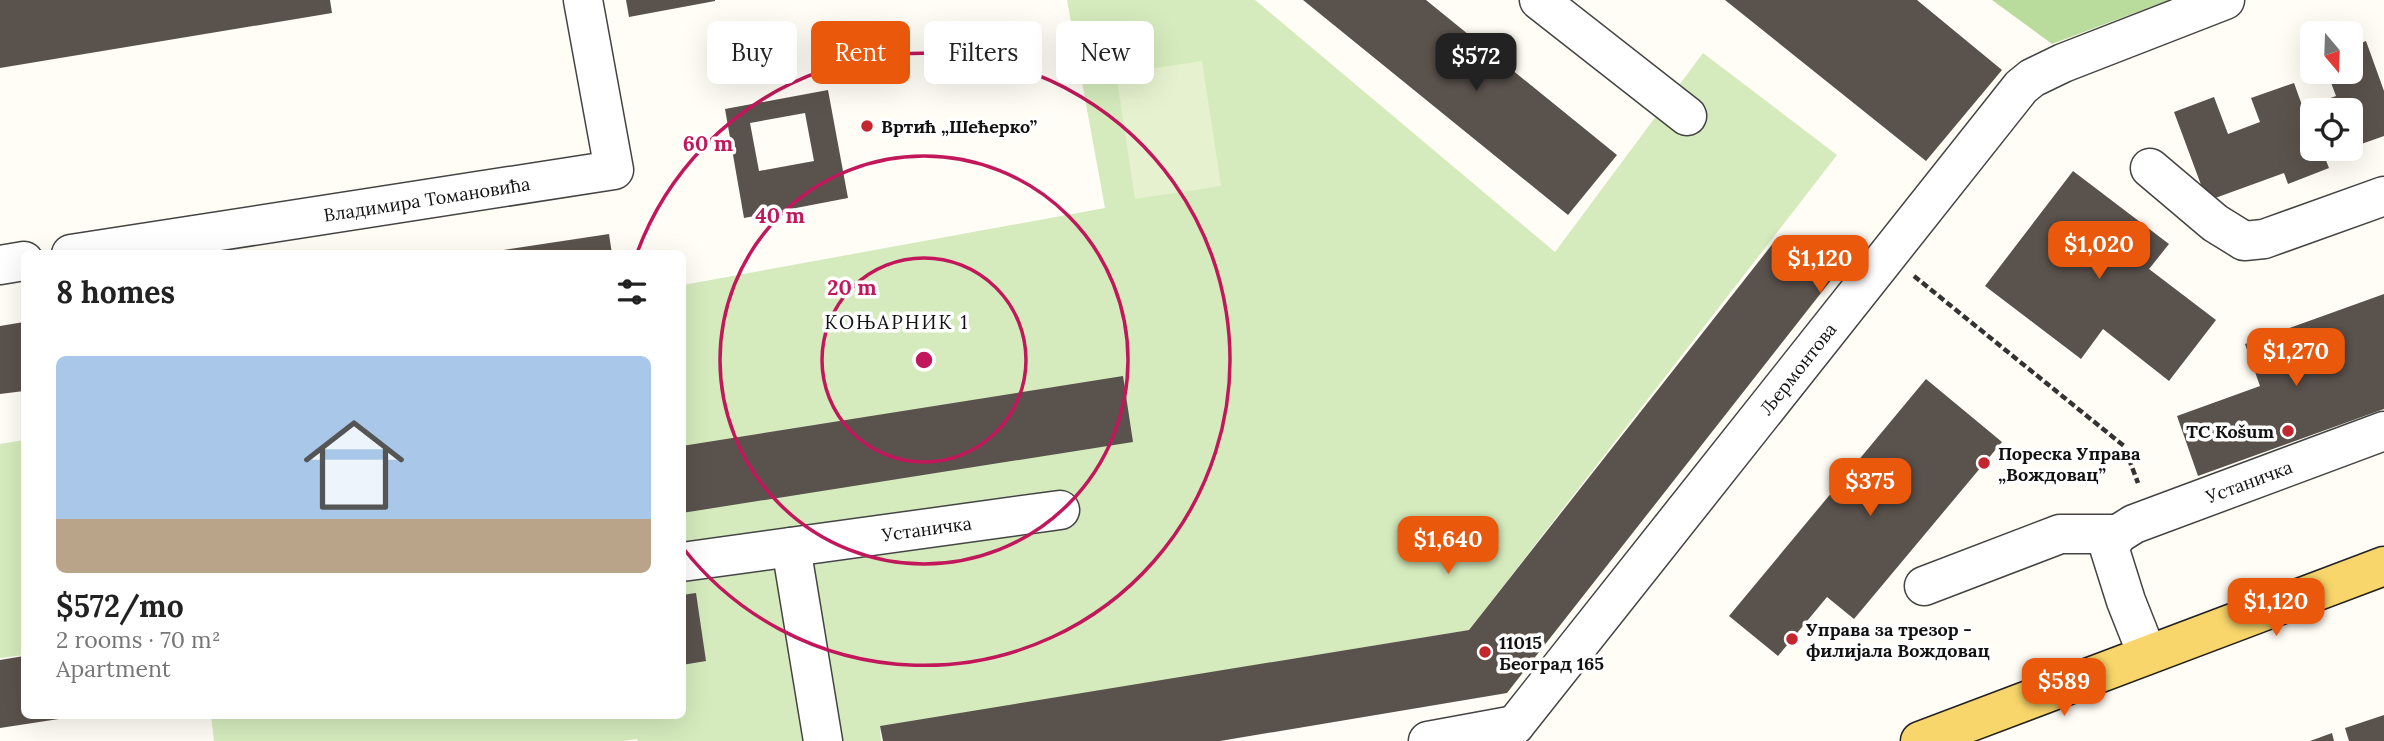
<!DOCTYPE html>
<html lang="en">
<head>
<meta charset="utf-8">
<style>
	:root { --surface:#fff; --page:#f6f6f6; --text:#222; --muted:#767676; --accent:#ea580c }
	body { margin:0; font-family:Lora,serif; background:var(--page); color:var(--text); height:100vh; display:flex; flex-direction:column; font-size:26px; white-space:nowrap }
	* { box-sizing:border-box; margin:0 }
	p { font-size:23px; color:var(--muted) }
	.icon { flex:none; width:38px; height:38px; fill:none; stroke:currentColor; stroke-width:2; stroke-linecap:round; stroke-linejoin:round }
	.map { position:relative; flex:1; overflow:hidden }
	.details { position:absolute; left:21px; top:250px; width:665px; height:469px; display:flex; flex-direction:column; background:var(--surface); border-radius:10px; box-shadow:0 7px 28px #0002 }
	.details>* { flex:none }
	.banner { position:absolute; left:707px; top:21px; width:665px; height:63px; display:flex; gap:14px }
	.needle { width:46px; rotate:161deg }
	.fabs { position:absolute; left:2300px; top:21px; display:grid; gap:14px }
	.fabs a { display:grid; place-items:center; width:63px; height:63px; border-radius:10px; background:var(--surface); box-shadow:0 7px 28px #0002; font-size:35px }
	.price { position:absolute; translate:-50% -60px; padding:0 16px; border-radius:14px; background:var(--accent); color:#fff; font-size:23px; line-height:46px; filter:drop-shadow(0 2px 4px #0008) }
	.price::after { content:''; position:absolute; left:50%; top:42px; width:21px; height:16px; margin-left:-10px; background:inherit; clip-path:polygon(0 0,100% 0,50% 100%) }
	.price.selected { background:#222; color:#fff }
	ul { padding:0; list-style:none }
	li { display:grid; align-content:center; gap:14px; height:371px; padding:0 35px }
	li span { display:grid; place-items:center; height:217px; border-radius:10px; color:#555 }
	li>.icon { margin-inline-start:auto }
	span .icon { width:126px; height:126px; fill:#fffc; stroke-width:1 }
	li b { font-size:30px }
	h2 { display:flex; justify-content:space-between; align-items:center; height:84px; padding:0 35px; font-size:30px }
	.pill { padding:0 24px; border-radius:10px; background:var(--surface); box-shadow:0 7px 28px #0002; font-size:24px; line-height:63px }
	.pill.selected { background:var(--accent); color:#fff }
	.map>svg:first-child { display:block }
	.green { fill:#d5ebbd }
	.forest { fill:#b9dc9c }
	.pitch { fill:#e6f2cf }
	.building { fill:#5a524d; fill-rule:evenodd }
	.lines { fill:none; stroke-linecap:round; stroke-linejoin:round }
	.minor-casing { stroke:#444; stroke-width:41 }
	.major-casing { stroke:#222; stroke-width:41 }
	.path { stroke:#333; stroke-width:4.5; stroke-dasharray:7 3.5; stroke-linecap:butt }
	.minor { stroke:#fff; stroke-width:38 }
	.major { stroke:#f9d66b; stroke-width:38 }
	.ring { fill:none; stroke:#c2185b; stroke-width:3.5 }
	.poi-dot { fill:#c4262e; stroke:#fff; stroke-width:2.5 }
	.labels { text-anchor:middle; dominant-baseline:central; stroke-width:7; stroke-linejoin:round; paint-order:stroke }
	.poi-label { font-size:18px; font-weight:bold; fill:#111; stroke:#fff; text-anchor:start }
	.street-label { font-size:18px; fill:#111; stroke:#fff }
	.neighbourhood-label { font-size:19px; letter-spacing:2px; fill:#111; stroke:#fff }
	.centre { fill:#c2185b; stroke:#fff; stroke-width:3.5 }
	.ring-label { font-size:21px; text-anchor:middle; font-weight:bold; fill:#c2185b; stroke:#fff; stroke-width:7; stroke-linejoin:round; paint-order:stroke }
</style>
</head>
<body>
<div class="map">
<svg width="2384" height="741" viewBox="0 0 2384 741">
	<rect width="100%" height="100%" fill="#fffdf5"/>
	<path class="green" d="M1067,0H1255L1555,252L1703,53L1837,155L1469,630L880,727L881,741H638L637,739L623,741H214L211,716H682L683,285L1105,208Z
		M24,440V655L0,658V444Z"/>
	<path class="forest" d="M1992,0H2169L2052,44Z"/>
	<path class="pitch" d="M1202,61L1221,186L1135,199L1116,74Z"/>
	<path class="building" d="M0,0H330L332,13L0,68Z
		M626,0H715V1L629,17Z
		M1303,0H1426L1617,155L1568,215Z
		M1725,0H1917L2002,70L1926,161Z
		M2366,41L2384,91V136L2350,148V110H2312V149H2348L2325,158L2329,168L2288,184L2284,173L2207,201L2174,112L2214,97L2228,134L2260,122L2251,98L2294,83L2303,108L2336,96L2327,72H2350V47Z
		M828,90L848,198L744,218L725,109ZM805,113L814,161L759,171L750,123Z
		M2073,171L2169,244L2149,269L2216,320L2169,381L2103,329L2081,359L1985,286Z
		M609,234L612,254H490V252Z
		M1778,237L1832,279L1507,693L1220,741H883L880,726L1469,630Z
		M2384,294V409L2198,476L2177,416L2260,386L2245,344Z
		M24,322V391L0,394V326Z
		M1123,376L1133,442L682,513V446Z
		M1926,379L2002,442L1854,619L1827,597L1778,656L1729,616Z
		M696,593L706,661L682,665V595Z
		M24,656V716L72,717L0,728V660Z
		M2384,715V741H2349L2345,728Z
		M2332,733L2334,741H2310Z"/>
	<g class="lines">
		<g class="minor-casing">
			<g id="minor">
				<path d="M1539,0L1687,116"/>
				<path d="M2150,168L2215,223L2244,241L2264,239L2384,196"/>
				<path id="s1" d="M71,254L614,170L583,0"/>
				<path d="M0,265L24,261"/>
				<path d="M791,547L823,741"/>
				<path id="s2" d="M682,562L1060,510"/>
				<path d="M1924,586L2060,534H2118"/>
				<path id="s3" d="M2147,654L2126,601L2109,547L2118,534L2134,524L2384,431"/>
				<path id="s4" d="M1515,725L2021,87L2032,78L2063,63L2225,0"/>
				<path d="M1428,741L1515,725"/>
			</g>
		</g>
		<g class="major-casing">
			<path id="major" d="M1920,741L2384,566"/>
		</g>
		<path class="path" d="M1914,276L2124,446L2138,483"/>
		<use href="#minor" class="minor"/>
		<use href="#major" class="major"/>
	</g>
	<g class="ring">
		<circle cx="924" cy="360" r="102"/>
		<circle cx="924" cy="360" r="204"/>
		<path d="M637 253A306 306 0 1 1 683 548"/>
	</g>
	<g class="poi-dot">
		<circle cx="867" cy="126" r="7"/>
		<circle cx="2288" cy="431" r="7"/>
		<circle cx="1984" cy="463" r="7"/>
		<circle cx="1792" cy="639" r="7"/>
		<circle cx="1485" cy="652" r="7"/>
	</g>
	<g class="labels">
		<g class="poi-label">
			<text x="881" y="126">Вртић „Шећерко”</text>
			<text x="2274" y="431" text-anchor="end">TC Košum</text>
			<text x="1998" y="453">Пореска Управа<tspan x="1998" dy="21">„Вождовац”</tspan></text>
			<text x="1806" y="629">Управа за трезор -<tspan x="1806" dy="21">филијала Вождовац</tspan></text>
			<text x="1499" y="642">11015<tspan x="1499" dy="21">Београд 165</tspan></text>
		</g>
		<g class="street-label">
			<text stroke="none"><textPath href="#s1" startOffset="360">Владимира Томановића</textPath></text>
			<text stroke="none"><textPath href="#s4" startOffset="455">Љермонтова</textPath></text>
			<text stroke="none"><textPath href="#s3" startOffset="271">Устаничка</textPath></text>
			<text stroke="none"><textPath href="#s2" startOffset="247">Устаничка</textPath></text>
		</g>
		<g class="neighbourhood-label">
			<text x="897" y="322">КОЊАРНИК 1</text>
		</g>
	</g>
	<circle cx="924" cy="360" r="10" class="centre"/>
	<g class="ring-label">
		<text x="708" y="151">60 m</text>
		<text x="780" y="223">40 m</text>
		<text x="852" y="295">20 m</text>
	</g>
</svg>
<div class="fabs">
<a><svg class="needle" viewBox="-14 -14 28 28"><path d="M0-13l5 13h-10z" fill="#e53935"/><path d="M0 13l5-13h-10z" fill="#767676"/></svg></a>
<a><svg class="icon" aria-label="locate" viewBox="0 0 24 24"><circle cx="12" cy="12" r="6"/><path d="M12 2v4M12 18v4M2 12h4M18 12h4"/></svg></a>
</div>
<b class="price selected" style="left:1476px;top:93px">$572</b>
<b class="price" style="left:2099px;top:281px">$1,020</b>
<b class="price" style="left:1820px;top:295px">$1,120</b>
<b class="price" style="left:2296px;top:388px">$1,270</b>
<b class="price" style="left:1870px;top:518px">$375</b>
<b class="price" style="left:1448px;top:576px">$1,640</b>
<b class="price" style="left:2276px;top:638px">$1,120</b>
<b class="price" style="left:2064px;top:718px">$589</b>
<div class="banner">
<a class="pill">Buy</a>
<a class="pill selected">Rent</a>
<a class="pill">Filters</a>
<a class="pill">New</a>
</div>
<section class="details">
<h2>8 homes<svg class="icon" aria-label="filters" viewBox="0 0 24 24"><path d="M4 7h16M4 17h16"/><circle cx="9" cy="7" r="2"/><circle cx="15" cy="17" r="2"/></svg></h2>
<ul>
<li><span style="background:linear-gradient(#a9c7e8 75%,#b9a48a 0)"><svg class="icon" aria-label="home" viewBox="0 0 24 24"><path d="M3 11l9-7 9 7M6 9v11h12V9"/></svg></span><div><b>$572/mo</b><p>2 rooms · 70 m²</p><p>Apartment</p></div></li>
</ul>
</section>
</div>
</body>
</html>
